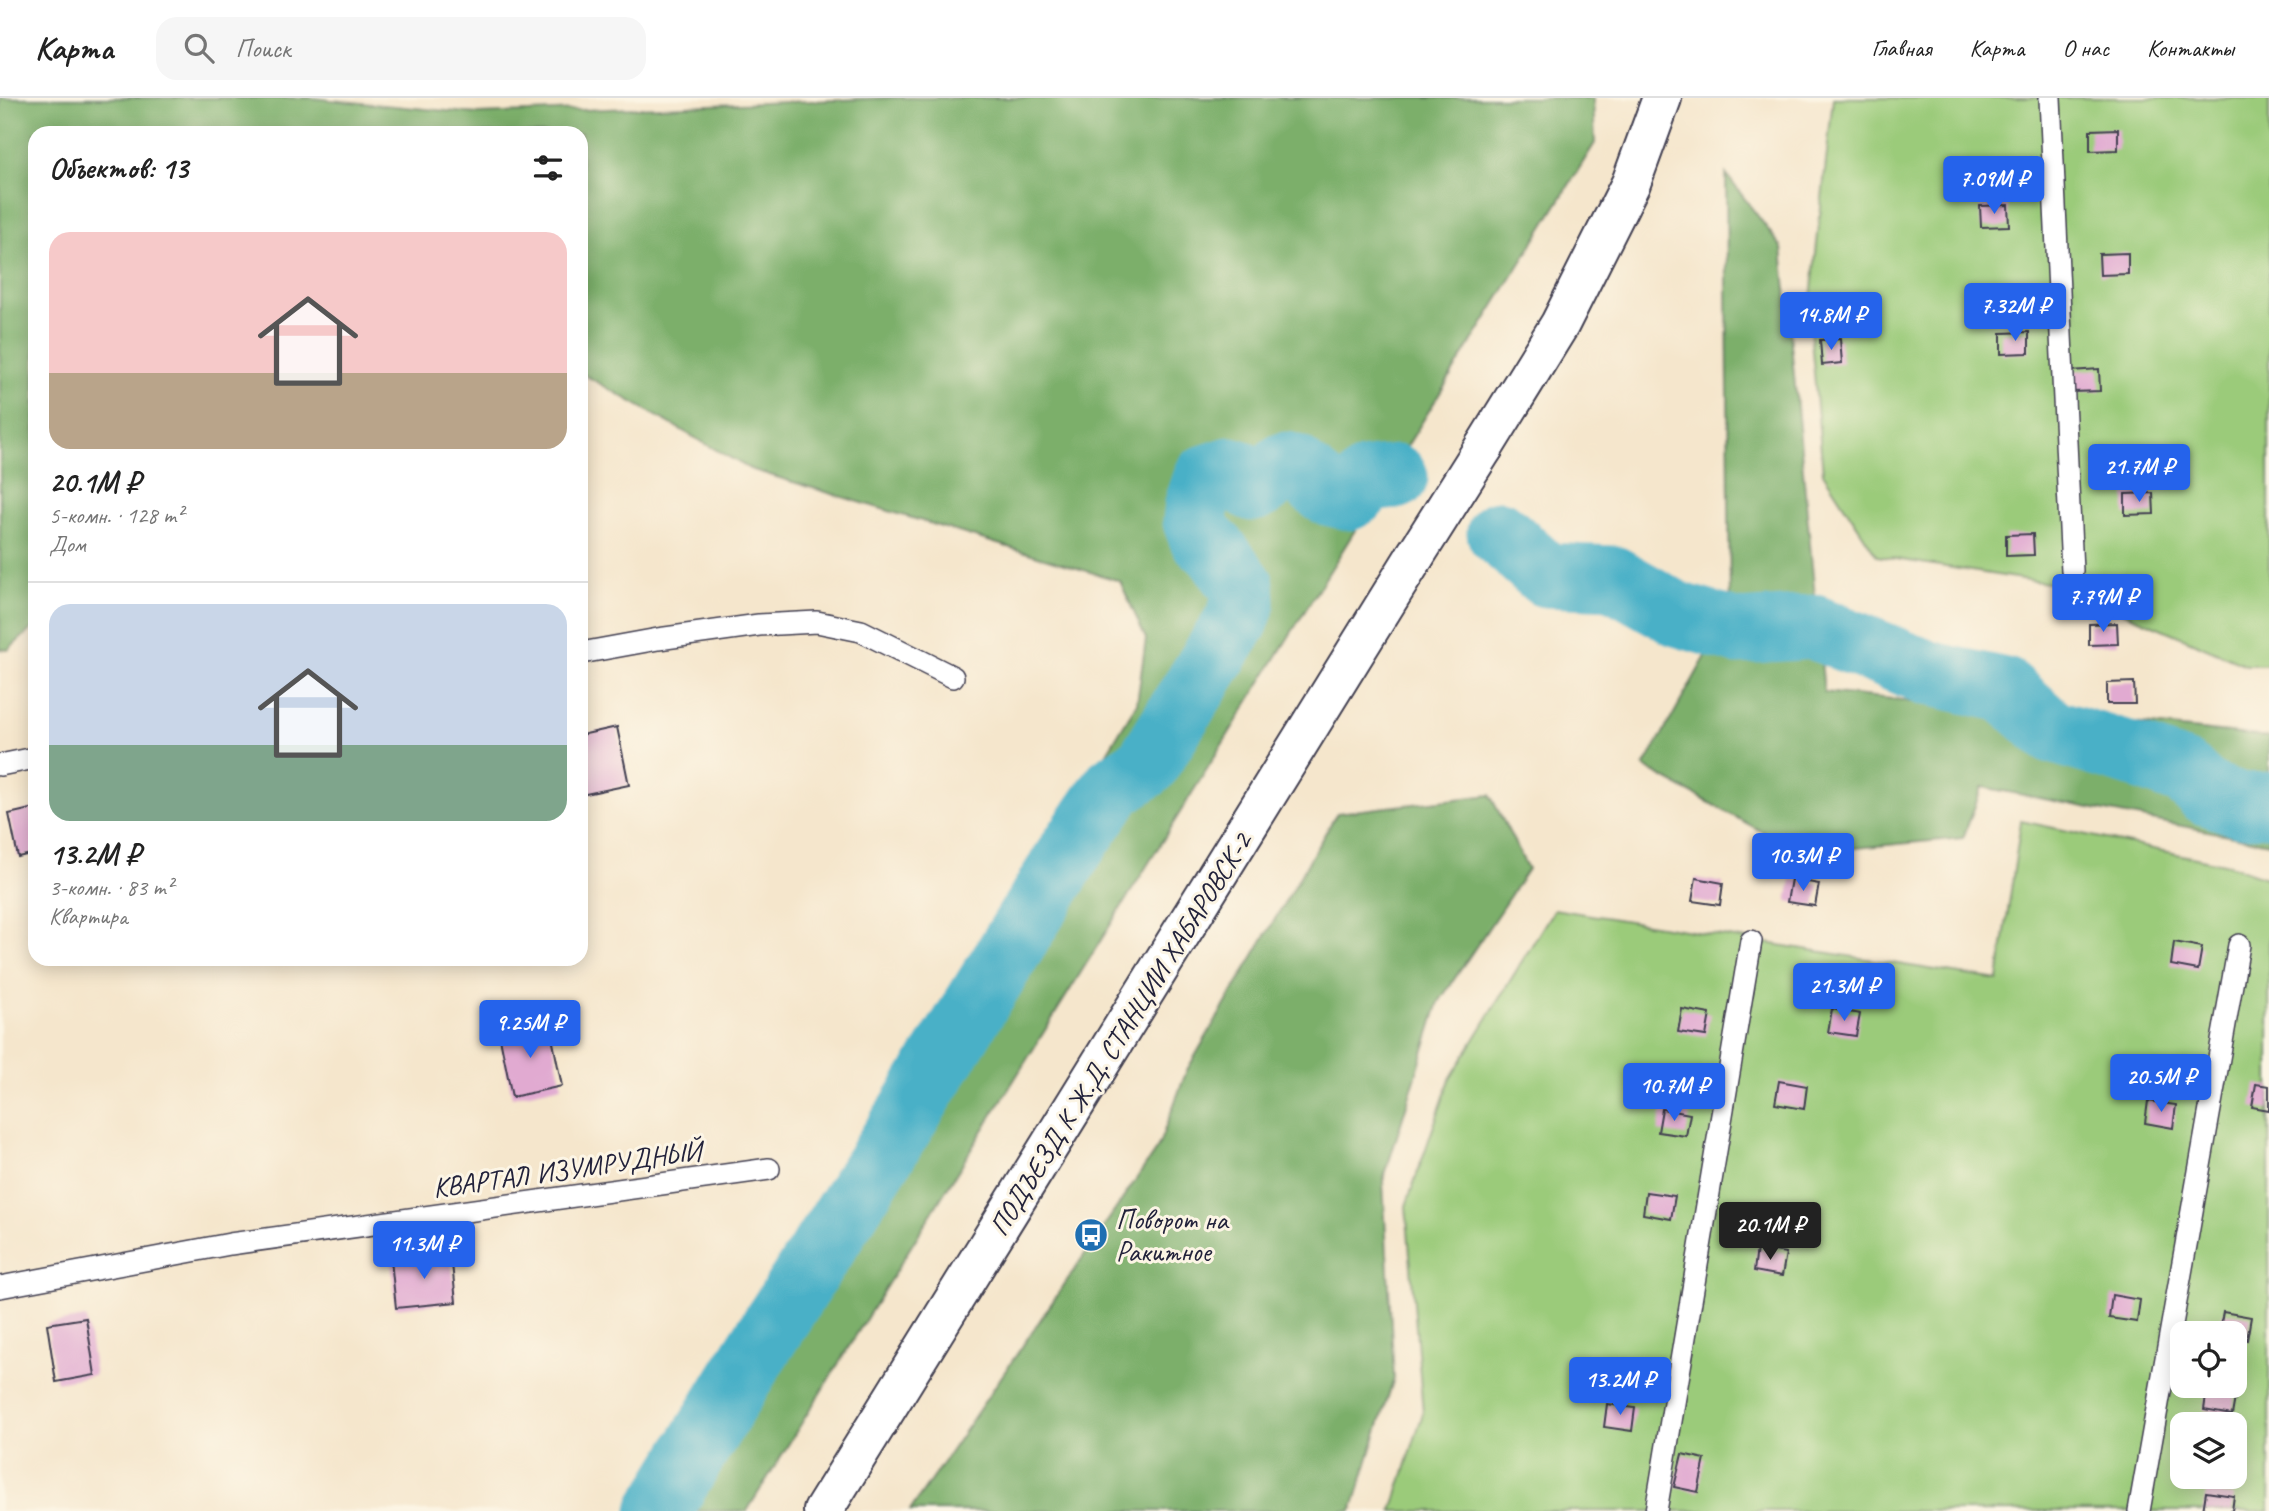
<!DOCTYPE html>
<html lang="ru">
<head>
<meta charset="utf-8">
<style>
	:root { --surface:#fff; --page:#f6f6f6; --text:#222; --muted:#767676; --line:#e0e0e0; --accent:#2563eb }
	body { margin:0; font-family:Caveat,sans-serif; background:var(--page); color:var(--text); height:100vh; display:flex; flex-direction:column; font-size:26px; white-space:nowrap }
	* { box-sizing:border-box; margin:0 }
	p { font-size:23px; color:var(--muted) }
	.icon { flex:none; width:38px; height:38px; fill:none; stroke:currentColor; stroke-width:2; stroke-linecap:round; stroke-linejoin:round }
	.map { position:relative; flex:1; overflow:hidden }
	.sheet { position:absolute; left:28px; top:28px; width:560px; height:840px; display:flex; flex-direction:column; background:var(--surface); border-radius:21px; box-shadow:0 4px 18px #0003 }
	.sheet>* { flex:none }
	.fabs { position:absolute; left:2170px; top:1223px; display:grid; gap:14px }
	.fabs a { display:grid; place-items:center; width:77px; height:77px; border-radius:14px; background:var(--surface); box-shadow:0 4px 18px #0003; font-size:35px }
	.price { position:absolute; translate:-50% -60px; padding:0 16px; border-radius:7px; background:var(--accent); color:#fff; font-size:23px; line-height:46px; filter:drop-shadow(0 2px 4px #0008) }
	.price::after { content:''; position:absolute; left:50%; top:42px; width:21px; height:16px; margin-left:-10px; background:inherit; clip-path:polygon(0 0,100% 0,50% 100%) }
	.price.selected { background:#222; color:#fff }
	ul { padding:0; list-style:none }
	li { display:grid; align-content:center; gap:14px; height:371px; padding:0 21px }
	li+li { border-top:2px solid var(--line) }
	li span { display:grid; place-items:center; height:217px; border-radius:21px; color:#555 }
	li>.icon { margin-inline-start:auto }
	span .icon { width:126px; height:126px; fill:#fffc; stroke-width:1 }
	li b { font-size:30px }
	h2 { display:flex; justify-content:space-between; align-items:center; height:84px; padding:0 21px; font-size:30px }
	header { display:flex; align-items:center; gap:42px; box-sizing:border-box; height:98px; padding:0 35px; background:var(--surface); border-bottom:2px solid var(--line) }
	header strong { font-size:33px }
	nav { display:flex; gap:38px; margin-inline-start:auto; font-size:24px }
	.search { width:490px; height:63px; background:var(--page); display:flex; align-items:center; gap:18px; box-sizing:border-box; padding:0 24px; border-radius:21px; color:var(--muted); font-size:26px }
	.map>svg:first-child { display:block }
	.green { fill:#9bcb7a; stroke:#5e765a; stroke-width:2; fill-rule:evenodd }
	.forest { fill:#7caf6a; stroke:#4f6852; stroke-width:2 }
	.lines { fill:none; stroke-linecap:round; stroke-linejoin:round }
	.river { stroke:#48b0c7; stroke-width:65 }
	.building { fill:#e1aad1 }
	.service-casing { stroke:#423f51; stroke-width:24 }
	.minor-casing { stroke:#423f51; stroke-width:42 }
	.tertiary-casing { stroke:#423f51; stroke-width:42 }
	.service { stroke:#fff; stroke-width:21 }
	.minor { stroke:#fff; stroke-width:38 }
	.tertiary { stroke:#fff; stroke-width:38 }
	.labels { text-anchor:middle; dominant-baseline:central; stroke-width:6; stroke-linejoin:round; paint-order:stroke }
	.street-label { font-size:28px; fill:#22223b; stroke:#fcf5e5 }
	.poi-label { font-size:28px; fill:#22223b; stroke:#fcf5e5; text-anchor:start }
</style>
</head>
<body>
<header>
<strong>Карта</strong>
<div class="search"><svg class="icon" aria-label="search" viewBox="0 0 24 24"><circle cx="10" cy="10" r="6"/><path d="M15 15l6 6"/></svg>Поиск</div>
<nav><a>Главная</a><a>Карта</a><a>О нас</a><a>Контакты</a></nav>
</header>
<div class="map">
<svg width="2269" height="1413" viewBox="0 0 2269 1413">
	<rect width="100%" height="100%" fill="#fcf5e5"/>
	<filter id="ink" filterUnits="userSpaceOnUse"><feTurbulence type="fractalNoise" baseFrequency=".0143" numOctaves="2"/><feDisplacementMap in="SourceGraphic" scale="14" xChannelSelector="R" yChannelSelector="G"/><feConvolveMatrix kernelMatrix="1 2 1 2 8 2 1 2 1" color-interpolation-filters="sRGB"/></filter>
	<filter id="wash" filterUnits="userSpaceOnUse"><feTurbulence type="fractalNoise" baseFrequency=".00686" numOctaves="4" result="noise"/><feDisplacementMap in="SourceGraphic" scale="28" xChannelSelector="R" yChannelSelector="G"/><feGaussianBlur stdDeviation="1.57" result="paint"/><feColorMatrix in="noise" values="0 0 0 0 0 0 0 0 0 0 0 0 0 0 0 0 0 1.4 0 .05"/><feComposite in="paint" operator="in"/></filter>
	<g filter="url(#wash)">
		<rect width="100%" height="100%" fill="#f5e6cc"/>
		<path class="green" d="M1833,0H2269V567H2246L2060,487L1877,458L1823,375L1809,219Z
			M2021,723L2229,767L2269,781V1413H1392L1423,1315L1406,1108L1450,981L1554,811L1998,882ZM2182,1236H2235V1288H2182ZM2182,1326H2235V1379H2182Z"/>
		<path class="forest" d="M0,0H310L478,16L890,0H1593L1595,45L747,1413H650L1137,605L1146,541L1120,483L750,371L581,275V35H35V528L8,552L0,551Z
			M1726,76L1782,150L1824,594L2269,639V745L1982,689L1963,740L1801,755L1644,669L1730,515Z
			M1490,697L1528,771L1439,904L1383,1083L1394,1280L1352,1413H910L1158,1049L1187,972L1337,715Z"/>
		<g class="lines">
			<path class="river" d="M1499,435L1546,477L1613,480L1677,516L1738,534L1814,529L1928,575L2005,592L2052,633L2145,661L2186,676L2207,695L2242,707L2269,706
				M659,1413L755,1256L908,1017L1073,749L1114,689L1146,668L1237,522L1243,505L1242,488L1216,453L1201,439L1195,423L1197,406L1206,379L1230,371L1237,373L1247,387L1253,391C1269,388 1272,373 1286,366L1294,369L1327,395L1349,400L1357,395L1368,382L1396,379"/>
		</g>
		<g id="blocks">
			<path class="building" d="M2118,31V52L2090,53V32Z
				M2008,107L2009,128L1981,129L1980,108Z
				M2128,155V176L2100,177L2099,156Z
				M2029,234V255L2001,256V235Z
				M1840,241L1842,265L1822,267L1820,242Z
				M2099,271L2100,293L2072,294L2071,273Z
				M2153,395L2154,416L2125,417V396Z
				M2033,436L2034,457L2006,458V437Z
				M2117,525L2118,546L2089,547V526Z
				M2134,584L2135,606H2107V585Z
				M617,629L629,687L581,697V637Z
				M35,710V755L18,759L9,716Z
				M1696,780L1723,785L1720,807L1692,803Z
				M1791,781L1819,786L1815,808L1787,804Z
				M2174,844L2202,849L2198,872L2171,867Z
				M1682,911L1710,916L1706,938L1678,934Z
				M1832,911L1860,916L1856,938L1828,934Z
				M549,925L562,988L512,999L499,935Z
				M1779,983L1807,988L1804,1011L1775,1006Z
				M2256,986L2269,988V1012L2252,1009Z
				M2148,1003L2176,1007L2173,1030L2145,1025Z
				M1662,1011L1690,1016L1686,1038L1658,1034Z
				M1646,1094L1675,1098L1671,1121L1643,1116Z
				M1757,1150L1786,1155L1782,1178L1754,1173Z
				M451,1156L456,1204L396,1210L391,1162Z
				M2112,1197L2140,1202L2137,1224L2109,1220Z
				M2223,1214L2251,1219L2247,1242L2235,1240V1236H2219Z
				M86,1220L95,1277L56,1284L47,1226Z
				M2207,1290L2236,1294L2232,1317L2204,1312Z
				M1607,1306L1635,1310L1632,1333L1604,1329Z
				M1682,1356L1705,1361L1698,1394L1674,1389Z
				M2206,1394L2234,1398L2232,1413H2203Z"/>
		</g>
	</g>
	<g filter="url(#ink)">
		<use href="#blocks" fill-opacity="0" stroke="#423f51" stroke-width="2"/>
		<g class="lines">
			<g class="service-casing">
				<path id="service" d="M2050,0L2072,473
					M581,555L658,541L759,527L817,524L861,533L953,579
					M0,667L35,660
					M0,1189L230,1146L769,1071
					M1656,1413L1751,843
					M2139,1413L2239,847"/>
			</g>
			<g class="minor-casing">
				<path id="minor" d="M1415,458L1484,349"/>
			</g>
			<g class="tertiary-casing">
				<path id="tertiary" d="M1484,349L1560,226L1631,85L1662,0
					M823,1413L1415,458"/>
			</g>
			<use href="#service" class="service"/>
			<use href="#minor" class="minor"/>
			<use href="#tertiary" class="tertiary"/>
		</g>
	</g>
	<defs>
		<g id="bus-disc" transform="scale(1.75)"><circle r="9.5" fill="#1f6fb2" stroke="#fcf5e5"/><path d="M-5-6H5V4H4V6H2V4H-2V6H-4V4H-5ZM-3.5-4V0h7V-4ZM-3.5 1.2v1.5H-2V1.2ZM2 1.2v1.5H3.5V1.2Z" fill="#fff"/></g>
	</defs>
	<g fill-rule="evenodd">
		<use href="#bus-disc" x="1091" y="1137"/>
	</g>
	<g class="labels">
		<g class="street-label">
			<text transform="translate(1120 936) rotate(-58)">ПОДЪЕЗД К Ж.Д. СТАНЦИИ ХАБАРОВСК-2</text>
			<text transform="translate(567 1071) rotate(-8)">КВАРТАЛ ИЗУМРУДНЫЙ</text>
		</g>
		<g class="poi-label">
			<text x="1116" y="1121">Поворот на<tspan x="1116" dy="32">Ракитное</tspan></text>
		</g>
	</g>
</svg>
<div class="fabs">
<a><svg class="icon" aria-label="locate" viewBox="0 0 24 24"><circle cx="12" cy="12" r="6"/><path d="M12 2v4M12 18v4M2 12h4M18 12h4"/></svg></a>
<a><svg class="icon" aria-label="layers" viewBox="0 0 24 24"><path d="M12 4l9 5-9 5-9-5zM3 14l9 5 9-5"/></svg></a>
</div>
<b class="price" style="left:1994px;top:118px">7.09M ₽</b>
<b class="price" style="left:2015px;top:245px">7.32M ₽</b>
<b class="price" style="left:1831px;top:254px">14.8M ₽</b>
<b class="price" style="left:2139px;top:406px">21.7M ₽</b>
<b class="price" style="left:2103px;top:536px">7.79M ₽</b>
<b class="price" style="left:1803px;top:795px">10.3M ₽</b>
<b class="price" style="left:1844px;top:925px">21.3M ₽</b>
<b class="price" style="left:530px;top:962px">9.25M ₽</b>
<b class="price" style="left:2161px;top:1016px">20.5M ₽</b>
<b class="price" style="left:1674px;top:1025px">10.7M ₽</b>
<b class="price selected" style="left:1770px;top:1164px">20.1M ₽</b>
<b class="price" style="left:424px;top:1183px">11.3M ₽</b>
<b class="price" style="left:1620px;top:1319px">13.2M ₽</b>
<section class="sheet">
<h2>Объектов: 13<svg class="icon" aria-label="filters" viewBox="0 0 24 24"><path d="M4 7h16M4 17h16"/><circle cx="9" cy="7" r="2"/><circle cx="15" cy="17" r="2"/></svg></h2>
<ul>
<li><span style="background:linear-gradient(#f6c9c9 65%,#b9a48a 0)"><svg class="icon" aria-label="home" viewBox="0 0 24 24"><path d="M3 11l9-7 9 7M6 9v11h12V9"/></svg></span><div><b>20.1M ₽</b><p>5-комн. · 128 m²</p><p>Дом</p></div></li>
<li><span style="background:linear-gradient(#c9d6e8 65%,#7fa58c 0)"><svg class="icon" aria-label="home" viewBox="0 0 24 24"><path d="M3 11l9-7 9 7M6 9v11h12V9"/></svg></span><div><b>13.2M ₽</b><p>3-комн. · 83 m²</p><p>Квартира</p></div></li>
</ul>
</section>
</div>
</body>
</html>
